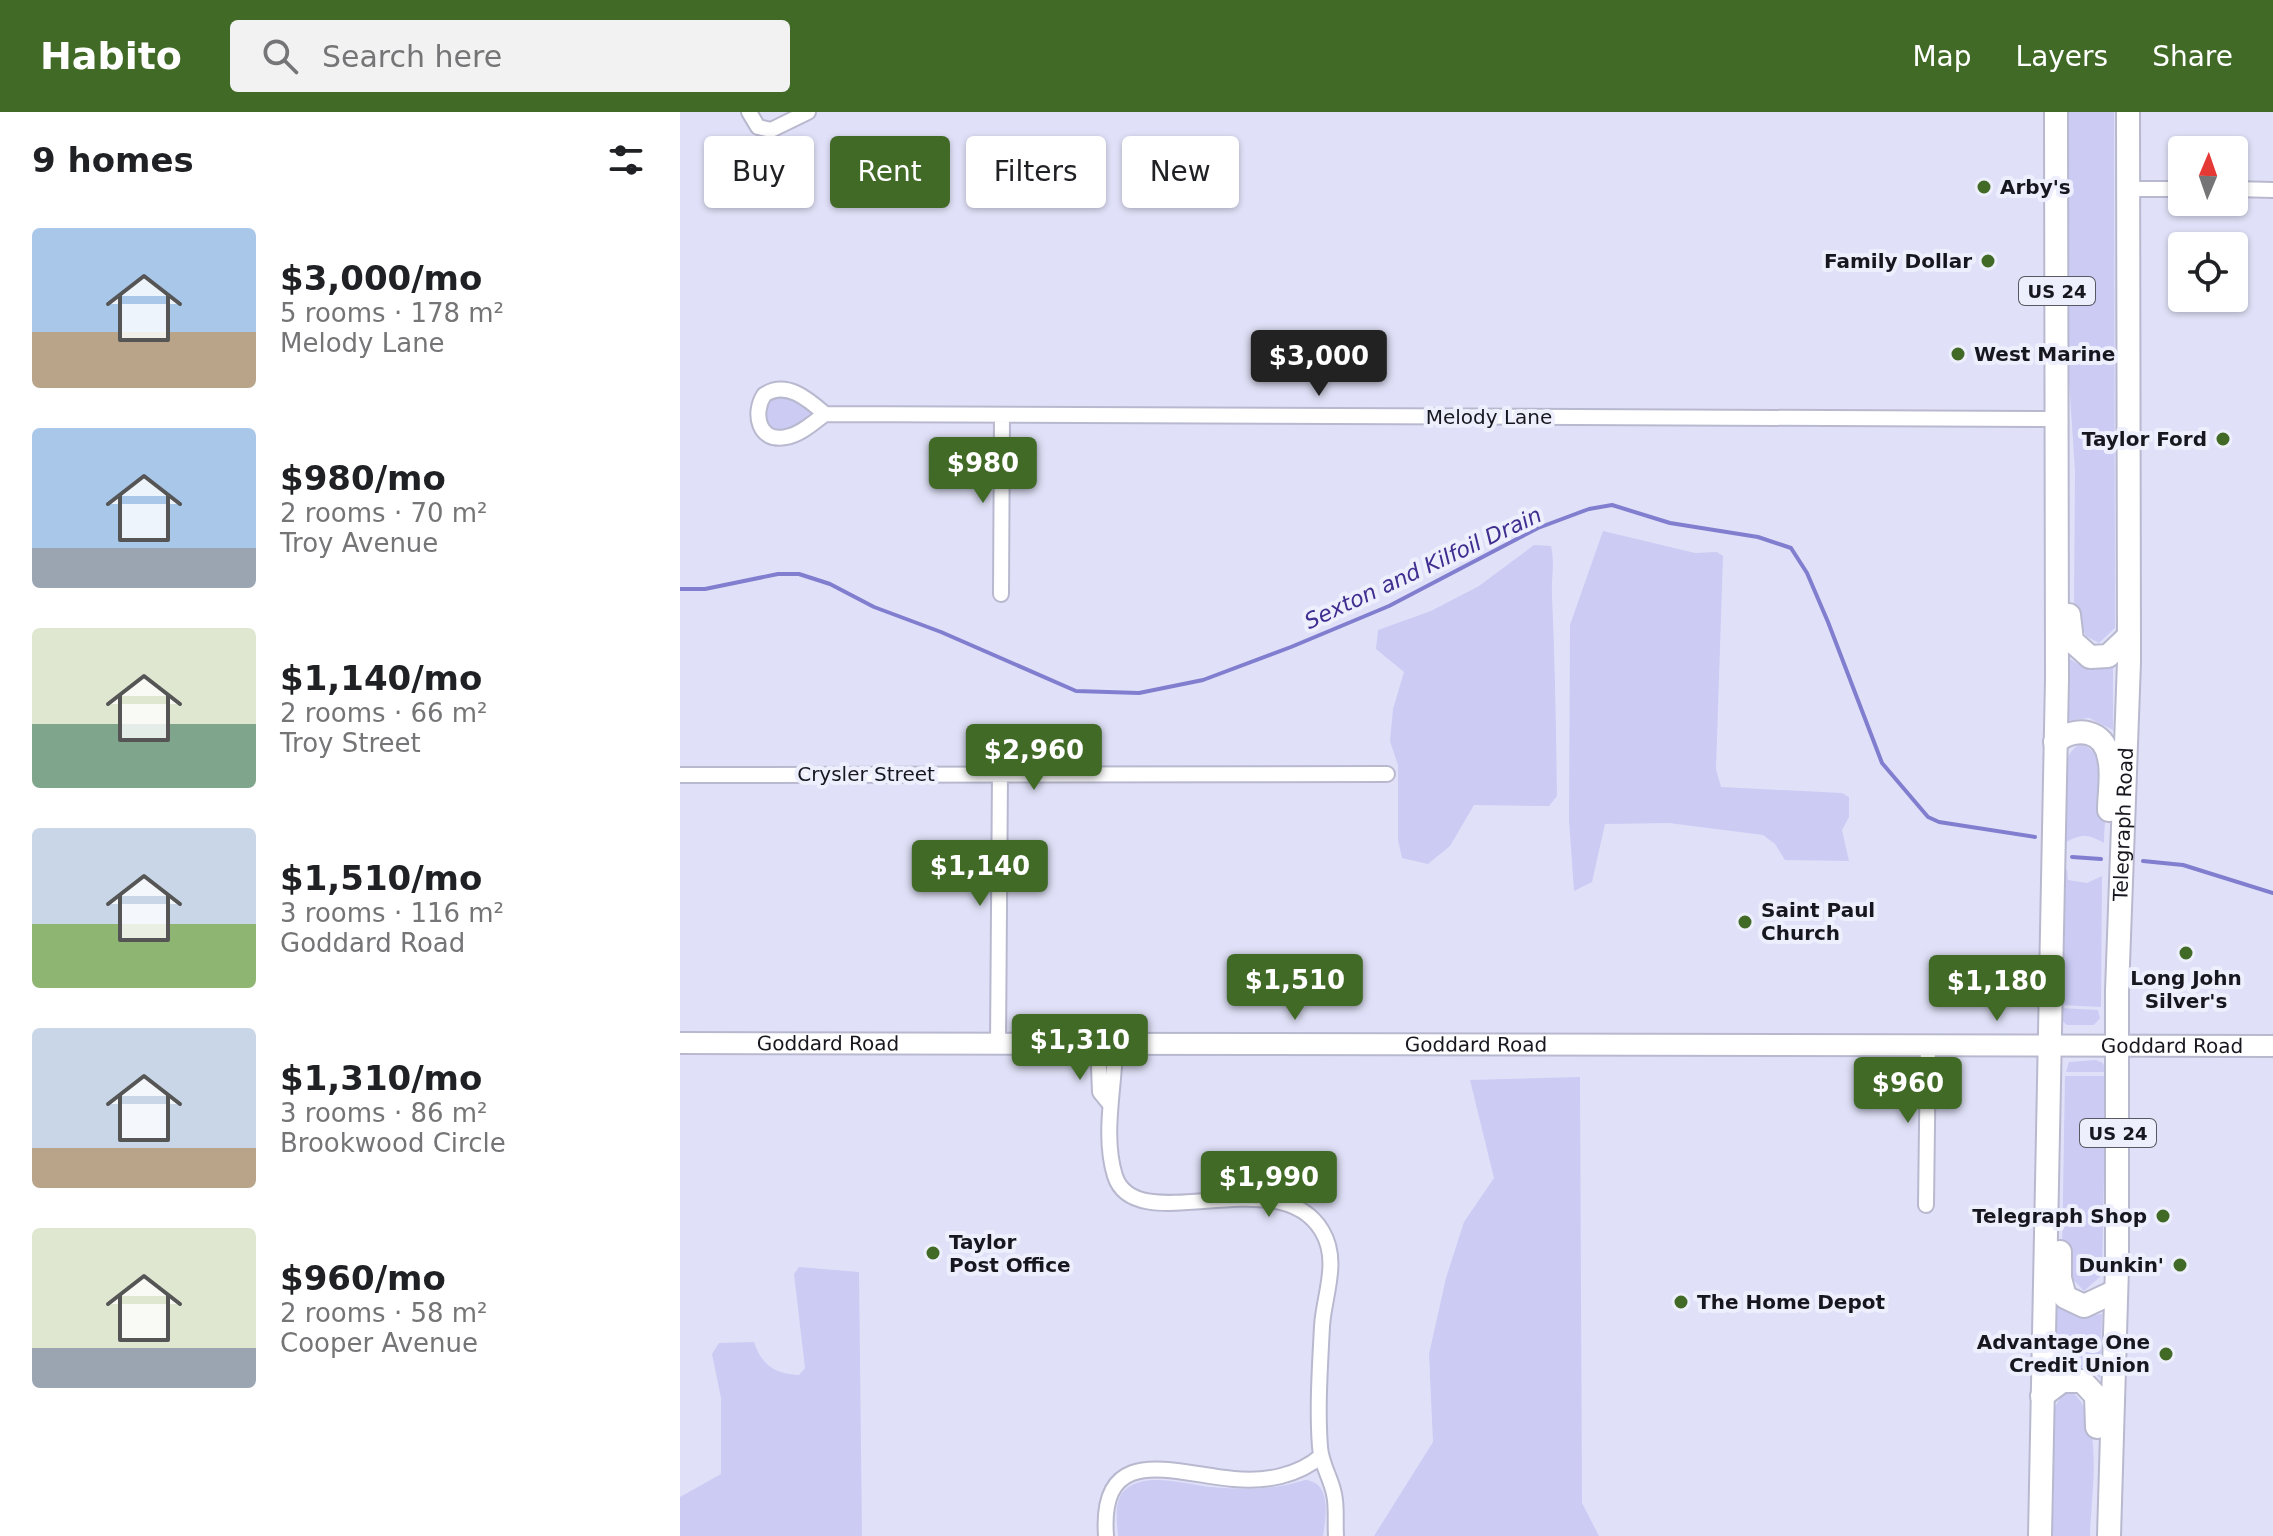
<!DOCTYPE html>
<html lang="en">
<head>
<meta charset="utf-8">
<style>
	:root { --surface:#fff; --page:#f2f2f2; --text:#202124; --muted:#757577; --accent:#416a26 }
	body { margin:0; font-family:"DejaVu Sans",sans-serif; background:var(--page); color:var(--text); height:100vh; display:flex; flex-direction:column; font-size:30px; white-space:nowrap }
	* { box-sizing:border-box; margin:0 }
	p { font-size:26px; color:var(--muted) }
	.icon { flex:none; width:44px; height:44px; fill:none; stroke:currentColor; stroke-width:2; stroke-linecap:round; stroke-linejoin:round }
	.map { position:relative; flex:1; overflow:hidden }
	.details { display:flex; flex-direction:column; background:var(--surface); width:680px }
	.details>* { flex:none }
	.banner { position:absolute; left:24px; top:24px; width:760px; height:72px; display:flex; gap:16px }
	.needle { width:52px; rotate:2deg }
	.controls { position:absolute; left:1488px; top:24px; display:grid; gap:16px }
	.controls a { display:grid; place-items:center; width:80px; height:80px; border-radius:8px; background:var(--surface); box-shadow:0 2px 6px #0004; font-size:40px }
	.price { position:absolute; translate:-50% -68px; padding:0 18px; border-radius:8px; background:var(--accent); color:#fff; font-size:26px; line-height:52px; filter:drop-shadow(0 2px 4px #0008) }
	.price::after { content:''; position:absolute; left:50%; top:48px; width:24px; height:18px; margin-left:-12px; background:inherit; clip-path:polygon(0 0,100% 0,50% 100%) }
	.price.current { background:#222; color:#fff }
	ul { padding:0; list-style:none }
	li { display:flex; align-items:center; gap:24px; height:200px; padding:0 32px }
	li span { display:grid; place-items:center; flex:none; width:224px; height:160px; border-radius:8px; color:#555 }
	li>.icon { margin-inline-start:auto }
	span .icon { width:96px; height:96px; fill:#fffc; stroke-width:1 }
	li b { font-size:34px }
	h2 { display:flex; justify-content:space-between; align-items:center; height:96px; padding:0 32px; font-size:34px }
	.chip { padding:0 28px; border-radius:8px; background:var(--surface); box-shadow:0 2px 6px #0004; font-size:28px; line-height:72px }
	.chip.current { background:var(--accent); color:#fff }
	header { display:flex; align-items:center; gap:48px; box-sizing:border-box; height:112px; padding:0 40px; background:var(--accent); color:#fff }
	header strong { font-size:38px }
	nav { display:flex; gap:44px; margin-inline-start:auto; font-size:28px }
	.search { width:560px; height:72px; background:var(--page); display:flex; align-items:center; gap:20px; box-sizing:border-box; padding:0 28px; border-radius:8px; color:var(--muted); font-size:30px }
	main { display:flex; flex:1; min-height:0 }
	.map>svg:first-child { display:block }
	.green { fill:#cbcbf4 }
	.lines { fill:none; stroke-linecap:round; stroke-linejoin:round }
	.stream { stroke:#827ecf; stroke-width:4 }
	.street-casing { stroke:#b8b9cf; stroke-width:18 }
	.secondary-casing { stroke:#b8b9cf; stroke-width:24 }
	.primary-casing { stroke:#b8b9cf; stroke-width:26 }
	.street { stroke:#fff; stroke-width:14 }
	.secondary { stroke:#fff; stroke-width:20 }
	.primary { stroke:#fff; stroke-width:22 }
	.poi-dot { fill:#416a26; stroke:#eeeffd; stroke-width:3 }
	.labels { text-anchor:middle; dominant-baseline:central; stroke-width:8; stroke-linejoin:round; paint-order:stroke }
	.shield { fill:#eeeffd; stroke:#585862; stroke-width:2 }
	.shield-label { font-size:18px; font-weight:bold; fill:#17171f }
	.poi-label { font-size:20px; font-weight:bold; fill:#17171f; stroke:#eeeffd; text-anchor:start }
	.street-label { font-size:20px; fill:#17171f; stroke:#eeeffd }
	.water-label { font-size:22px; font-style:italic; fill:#3f2e8f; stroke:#eeeffd }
</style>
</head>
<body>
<header>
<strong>Habito</strong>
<div class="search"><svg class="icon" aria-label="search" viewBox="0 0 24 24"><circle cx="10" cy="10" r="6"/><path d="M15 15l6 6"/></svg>Search here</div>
<nav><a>Map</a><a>Layers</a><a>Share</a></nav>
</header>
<main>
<section class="details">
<h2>9 homes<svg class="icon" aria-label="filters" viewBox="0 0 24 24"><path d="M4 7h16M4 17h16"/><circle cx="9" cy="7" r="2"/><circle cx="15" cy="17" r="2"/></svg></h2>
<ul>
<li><span style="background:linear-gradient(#a9c7e8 65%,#b9a48a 0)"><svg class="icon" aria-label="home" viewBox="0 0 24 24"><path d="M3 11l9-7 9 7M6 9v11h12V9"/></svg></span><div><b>$3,000/mo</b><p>5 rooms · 178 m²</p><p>Melody Lane</p></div></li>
<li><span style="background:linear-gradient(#a9c7e8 75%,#9aa5b1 0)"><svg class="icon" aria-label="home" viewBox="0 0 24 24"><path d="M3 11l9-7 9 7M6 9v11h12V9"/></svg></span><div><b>$980/mo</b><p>2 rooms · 70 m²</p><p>Troy Avenue</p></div></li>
<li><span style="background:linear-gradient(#dfe7d0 60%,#7fa58c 0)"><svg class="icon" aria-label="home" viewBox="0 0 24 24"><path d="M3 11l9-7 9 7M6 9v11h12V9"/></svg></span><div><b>$1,140/mo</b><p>2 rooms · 66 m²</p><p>Troy Street</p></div></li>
<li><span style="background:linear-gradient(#c9d6e8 60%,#8fb573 0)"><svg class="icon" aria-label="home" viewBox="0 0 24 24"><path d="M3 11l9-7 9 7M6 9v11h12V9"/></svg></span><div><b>$1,510/mo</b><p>3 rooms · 116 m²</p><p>Goddard Road</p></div></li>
<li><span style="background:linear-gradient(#c9d6e8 75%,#b9a48a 0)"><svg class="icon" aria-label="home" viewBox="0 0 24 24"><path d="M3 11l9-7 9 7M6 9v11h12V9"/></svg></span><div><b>$1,310/mo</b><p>3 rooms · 86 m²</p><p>Brookwood Circle</p></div></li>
<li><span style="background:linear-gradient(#dfe7d0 75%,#9aa5b1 0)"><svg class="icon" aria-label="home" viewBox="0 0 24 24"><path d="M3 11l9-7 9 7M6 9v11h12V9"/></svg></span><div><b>$960/mo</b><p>2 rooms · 58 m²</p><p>Cooper Avenue</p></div></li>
</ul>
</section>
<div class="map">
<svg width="1593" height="1424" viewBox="0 0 1593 1424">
	<rect width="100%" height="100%" fill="#e0e1f8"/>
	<path class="green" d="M1388,0H1434L1435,516L1419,531L1406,524L1394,497L1395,359L1388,253Z
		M96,284L112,285L136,301L134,304L106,319L90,316L83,296Z
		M923,419L1015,441L1037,440L1043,444L1036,657L1041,675L1162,681L1169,685V705L1162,718L1169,749L1105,748L1095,732L1083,723L989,711L925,712L912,770L894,779L889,708L890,513Z
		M854,433L871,434C875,452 871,466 872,484C875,551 876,617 877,684L869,694L794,693L770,734L748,752L722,746L718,728V653L710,629L713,597L724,560L696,537L698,518L751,499L799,474Z
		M1387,545C1403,557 1414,557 1433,554V618L1409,606L1386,609Z
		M1401,632C1436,645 1424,702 1424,731C1411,724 1404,720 1386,730L1383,726C1384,699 1374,643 1401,632Z
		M1387,756L1388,768L1407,771L1422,764L1421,895L1380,893L1383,769Z
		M1380,896L1418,898L1420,906L1414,913H1387L1381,908Z
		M1416,948L1423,951L1426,960H1386L1389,950Z
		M1385,964H1426L1422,1163L1404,1179L1388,1162L1382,1141Z
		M900,965L902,1391L919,1424H694L753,1330L749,1242L766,1166L784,1110L814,1066L790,968Z
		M119,1155L179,1160L182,1424H0V1385L41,1362V1286L32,1242L39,1231L74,1230C81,1253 96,1262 119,1263L125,1256L114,1162Z
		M1375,1192L1397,1205L1422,1202L1420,1266C1406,1253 1392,1252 1373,1257Z
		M1391,1279C1425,1305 1411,1383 1410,1424H1371L1373,1298L1382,1283Z
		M625,1368C652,1370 646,1405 643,1424H438C437,1409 433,1388 446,1377C467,1359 508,1373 532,1375C563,1378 595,1378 625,1368Z"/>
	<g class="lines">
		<path class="stream" d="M0,477H25L98,462H119L150,472L194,495L261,520L396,579L459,581L523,568L611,535L709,494L858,416L909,397L932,393L990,411L1078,425L1111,436L1127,461L1148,510L1202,651L1248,705L1259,710L1355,725
			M1392,745L1421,747
			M1463,749L1503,753L1593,781"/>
		<g class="street-casing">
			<path id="street" d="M69,0L78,15L91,18L128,0
				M1448,77H1502
				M1554,77L1593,78
				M145,302C134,310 120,323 106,325C79,331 72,302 84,283C106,268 128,287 145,302L1377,307
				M321,482L322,304
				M0,663L707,662
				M318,932L320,661
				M418,932L420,980L429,991
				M435,932C435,975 422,1022 435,1064C456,1129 599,1046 642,1119C660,1149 644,1183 642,1214C640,1254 637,1296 640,1335C641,1352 651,1366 654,1382C657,1395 655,1410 656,1424
				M1246,1093L1248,933
				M426,1424C419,1329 495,1362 554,1367C585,1370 618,1364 641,1344"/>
		</g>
		<g class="secondary-casing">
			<g id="secondary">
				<path id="s1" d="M0,931L1593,934"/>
			</g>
		</g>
		<g class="primary-casing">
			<g id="primary">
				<path d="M1389,503L1392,529L1410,545L1428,544L1449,524"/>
				<path d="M1375,630C1396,614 1424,617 1429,646C1433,662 1429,682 1429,698"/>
				<path d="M1380,1140V1166L1385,1185L1404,1194L1436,1179"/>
				<path d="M1362,1284L1382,1269H1402L1416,1284L1417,1315"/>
				<path d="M1360,1424L1377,567L1376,0"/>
				<path id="s2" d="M1429,1424L1437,1155V879L1449,550L1448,0"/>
			</g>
		</g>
		<use href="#street" class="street"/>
		<use href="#secondary" class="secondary"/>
		<use href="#primary" class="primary"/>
	</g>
	<g class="poi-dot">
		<circle cx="1304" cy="75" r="8"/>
		<circle cx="1308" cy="149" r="8"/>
		<circle cx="1278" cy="242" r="8"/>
		<circle cx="1543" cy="327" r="8"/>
		<circle cx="1065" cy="810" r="8"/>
		<circle cx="1506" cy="841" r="8"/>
		<circle cx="1483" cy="1104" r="8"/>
		<circle cx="253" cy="1141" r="8"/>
		<circle cx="1500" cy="1153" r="8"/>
		<circle cx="1001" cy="1190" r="8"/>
		<circle cx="1486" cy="1242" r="8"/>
	</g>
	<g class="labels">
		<g class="shield">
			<rect x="1339" y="165" width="76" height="28" rx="6"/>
			<rect x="1400" y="1007" width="76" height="28" rx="6"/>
		</g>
		<g class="shield-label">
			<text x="1377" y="179">US 24</text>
			<text x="1438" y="1021">US 24</text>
		</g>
		<g class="poi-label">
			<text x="1320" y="75">Arby's</text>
			<text x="1292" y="149" text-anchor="end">Family Dollar</text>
			<text x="1294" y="242">West Marine</text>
			<text x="1527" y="327" text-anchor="end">Taylor Ford</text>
			<text x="1081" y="798">Saint Paul<tspan x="1081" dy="23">Church</tspan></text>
			<text x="1506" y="866" text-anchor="middle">Long John<tspan x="1506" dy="23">Silver's</tspan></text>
			<text x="1467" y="1104" text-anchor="end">Telegraph Shop</text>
			<text x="269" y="1130">Taylor<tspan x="269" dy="23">Post Office</tspan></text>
			<text x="1484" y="1153" text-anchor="end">Dunkin'</text>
			<text x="1017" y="1190">The Home Depot</text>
			<text x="1470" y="1230" text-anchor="end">Advantage One<tspan x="1470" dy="23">Credit Union</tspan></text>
		</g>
		<g class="street-label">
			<text x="809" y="305">Melody Lane</text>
			<text x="186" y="662">Crysler Street</text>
			<text stroke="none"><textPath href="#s2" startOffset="712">Telegraph Road</textPath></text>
			<text stroke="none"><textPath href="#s1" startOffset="148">Goddard Road</textPath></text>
			<text stroke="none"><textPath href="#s1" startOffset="796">Goddard Road</textPath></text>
			<text stroke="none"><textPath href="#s1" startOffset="1492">Goddard Road</textPath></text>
		</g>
		<g class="water-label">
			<text transform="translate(743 456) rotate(-25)">Sexton and Kilfoil Drain</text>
		</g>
	</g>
</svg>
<div class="controls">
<a><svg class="needle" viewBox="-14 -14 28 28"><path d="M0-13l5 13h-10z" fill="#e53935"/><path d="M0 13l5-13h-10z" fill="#757577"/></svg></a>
<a><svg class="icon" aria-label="locate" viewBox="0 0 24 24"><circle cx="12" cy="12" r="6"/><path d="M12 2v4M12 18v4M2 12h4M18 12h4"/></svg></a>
</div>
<b class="price current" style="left:639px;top:286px">$3,000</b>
<b class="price" style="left:303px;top:393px">$980</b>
<b class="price" style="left:354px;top:680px">$2,960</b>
<b class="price" style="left:300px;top:796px">$1,140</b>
<b class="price" style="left:615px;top:910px">$1,510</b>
<b class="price" style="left:1317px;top:911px">$1,180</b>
<b class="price" style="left:400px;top:970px">$1,310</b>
<b class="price" style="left:1228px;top:1013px">$960</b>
<b class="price" style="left:589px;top:1107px">$1,990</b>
<div class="banner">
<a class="chip">Buy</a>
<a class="chip current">Rent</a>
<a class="chip">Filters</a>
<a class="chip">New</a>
</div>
</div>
</main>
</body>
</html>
